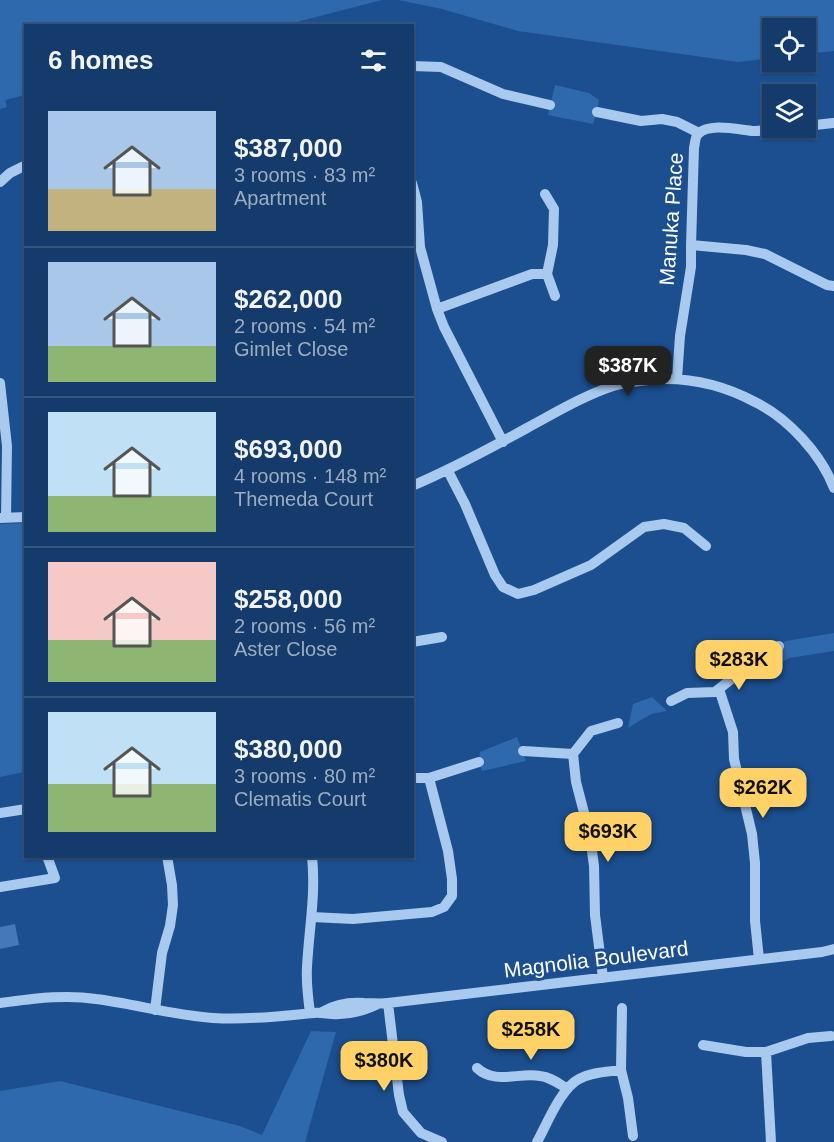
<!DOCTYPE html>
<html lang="en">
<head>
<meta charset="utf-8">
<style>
	:root { --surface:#143b6b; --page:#1d4271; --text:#f1f3f6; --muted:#9dadc1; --line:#33557e; --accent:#ffd166 }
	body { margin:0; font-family:Arial,sans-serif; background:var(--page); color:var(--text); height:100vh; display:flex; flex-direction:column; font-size:22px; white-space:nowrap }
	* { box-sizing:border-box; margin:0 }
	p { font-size:20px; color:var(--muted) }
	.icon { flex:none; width:33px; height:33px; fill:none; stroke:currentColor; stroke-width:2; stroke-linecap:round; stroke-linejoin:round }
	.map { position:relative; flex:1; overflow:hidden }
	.details { position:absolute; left:24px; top:24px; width:390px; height:834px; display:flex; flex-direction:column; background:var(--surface); border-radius:0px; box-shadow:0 2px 4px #0004,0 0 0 2px var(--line) }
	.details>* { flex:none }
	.tools { position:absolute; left:762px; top:18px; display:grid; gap:12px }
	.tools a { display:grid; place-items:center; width:54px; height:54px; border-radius:0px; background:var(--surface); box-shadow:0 2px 4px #0004,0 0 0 2px var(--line); font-size:30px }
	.price { position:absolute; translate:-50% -51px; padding:0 14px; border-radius:12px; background:var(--accent); color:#111; font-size:20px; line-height:39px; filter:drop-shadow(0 2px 3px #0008) }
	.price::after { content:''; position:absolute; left:50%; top:36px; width:18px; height:14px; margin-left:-9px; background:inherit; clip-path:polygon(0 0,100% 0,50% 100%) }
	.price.on { background:#222; color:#fff }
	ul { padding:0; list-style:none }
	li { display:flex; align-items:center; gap:18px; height:150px; padding:0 24px }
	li+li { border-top:2px solid var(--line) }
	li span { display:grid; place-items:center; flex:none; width:168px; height:120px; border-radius:0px; color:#555 }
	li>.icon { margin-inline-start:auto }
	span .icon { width:72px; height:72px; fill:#fffc; stroke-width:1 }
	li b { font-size:26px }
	h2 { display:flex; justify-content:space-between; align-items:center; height:72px; padding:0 24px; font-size:26px }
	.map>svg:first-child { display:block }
	.green { fill:#2e69ad }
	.building { fill:#4478b7 }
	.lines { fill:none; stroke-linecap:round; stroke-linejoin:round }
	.minor { stroke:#a9c9ee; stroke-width:10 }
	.labels { text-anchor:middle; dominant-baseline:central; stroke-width:6; stroke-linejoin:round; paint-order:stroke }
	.street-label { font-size:21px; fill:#fff; stroke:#1b4f8f }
</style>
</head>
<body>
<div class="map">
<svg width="834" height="1142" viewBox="0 0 834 1142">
	<rect width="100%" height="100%" fill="#1b4f8f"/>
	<path class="green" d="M0,0H382L285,25L26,26L25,95L5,100L7,107L0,109Z
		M398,0H834V51L806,54V28H772V58L738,62L518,31L442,9Z
		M555,85L589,93L599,100L597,112L593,124L548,115Z
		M25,523V772L0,777V524Z
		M834,633V651L789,658L782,662L780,644L786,641Z
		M652,697L667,711L651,714L628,728L633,704Z
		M517,737L526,761L482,771L479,762L480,752Z
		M311,1031L336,1032L305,1142H0V1091L60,1081L240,1126L262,1135Z"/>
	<path class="building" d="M15,924L19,945L0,949V927Z"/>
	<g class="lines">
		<path class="minor" d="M412,66L441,67L503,94L550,105
			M597,112L641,121L662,119L677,122L699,133
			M806,126L833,123
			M0,182L10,173L26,165
			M412,183L417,202L420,247L437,309L444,327L503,442
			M691,245L746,250L765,254L827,285L834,286
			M547,274L555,296
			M437,309L532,274H547L553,245L554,209L545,194
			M677,379L680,336L691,267V245L694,148C695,144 695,137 698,134C709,122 740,130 754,131C763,131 773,128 782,128
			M0,383L7,446L6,518
			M448,471L465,504L495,575L503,587L518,594L534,590L591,565L644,527L664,524L684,528L706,546
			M412,486C452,469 489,449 527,428C555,413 583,396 613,386C622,383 631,382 640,381C681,375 719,383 755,402C788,418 821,454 834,488
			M0,518L26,517
			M412,642L442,637
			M719,689L733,732L734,759L752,834L755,863V921L759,959
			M671,701L687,693L715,692L739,673L774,657L779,646
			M523,751L573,754L591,731L618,723
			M573,754L576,782L587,824L592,851L594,866L595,915L603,978
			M412,778H429L479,762
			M0,813L26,809
			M0,887L55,878L47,856
			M312,917L353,919L432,912L444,907L452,896V879L448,851L429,778
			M0,1003C32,999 64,994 96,999C135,1004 173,1015 213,1018C247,1020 280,1016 314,1013C320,1012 325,1014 332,1014C347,1015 363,1011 376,1005
			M388,1003L399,1095L403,1112L421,1133L442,1142
			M622,1008L621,1070L628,1098L633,1136
			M155,1010L162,953L170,926L173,905L172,885L167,856
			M322,1012C334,1005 350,1002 364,1003C373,1003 380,1004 388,1003L822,952L834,949
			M310,1013C308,998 306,983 307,967C309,929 316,895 312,856
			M703,1045L746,1052H766L808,1038L831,1036
			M766,1052L771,1142
			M477,1068C495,1085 519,1072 540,1076C550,1077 558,1083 566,1088
			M537,1142C547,1124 561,1088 579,1079C592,1072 607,1072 621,1070"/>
	</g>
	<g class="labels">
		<g class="street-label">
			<text transform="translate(671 219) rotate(-86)">Manuka Place</text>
			<text transform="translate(596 959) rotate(-7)">Magnolia Boulevard</text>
		</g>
	</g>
</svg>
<div class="tools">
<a><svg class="icon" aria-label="locate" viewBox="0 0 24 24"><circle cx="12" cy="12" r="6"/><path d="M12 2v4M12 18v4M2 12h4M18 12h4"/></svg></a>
<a><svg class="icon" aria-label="layers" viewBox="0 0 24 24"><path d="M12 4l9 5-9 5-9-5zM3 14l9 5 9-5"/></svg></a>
</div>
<b class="price on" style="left:628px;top:397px">$387K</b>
<b class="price" style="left:739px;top:691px">$283K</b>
<b class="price" style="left:763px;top:819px">$262K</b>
<b class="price" style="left:608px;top:863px">$693K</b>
<b class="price" style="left:531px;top:1061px">$258K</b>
<b class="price" style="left:384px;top:1092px">$380K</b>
<section class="details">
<h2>6 homes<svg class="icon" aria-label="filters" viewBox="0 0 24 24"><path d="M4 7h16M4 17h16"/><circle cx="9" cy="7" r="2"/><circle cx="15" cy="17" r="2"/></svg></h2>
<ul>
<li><span style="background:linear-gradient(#a9c7e8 65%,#c2b280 0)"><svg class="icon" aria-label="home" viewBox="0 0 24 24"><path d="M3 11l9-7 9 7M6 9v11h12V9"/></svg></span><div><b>$387,000</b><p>3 rooms · 83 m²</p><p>Apartment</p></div></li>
<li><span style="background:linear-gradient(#a9c7e8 70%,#8fb573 0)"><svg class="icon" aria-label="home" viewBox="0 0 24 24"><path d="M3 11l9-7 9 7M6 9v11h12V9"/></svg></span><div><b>$262,000</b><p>2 rooms · 54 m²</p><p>Gimlet Close</p></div></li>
<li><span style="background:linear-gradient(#bfe0f5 70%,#8fb573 0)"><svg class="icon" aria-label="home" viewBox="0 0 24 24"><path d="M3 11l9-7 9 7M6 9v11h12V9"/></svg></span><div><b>$693,000</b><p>4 rooms · 148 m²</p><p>Themeda Court</p></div></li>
<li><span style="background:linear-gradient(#f6c9c9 65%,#8fb573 0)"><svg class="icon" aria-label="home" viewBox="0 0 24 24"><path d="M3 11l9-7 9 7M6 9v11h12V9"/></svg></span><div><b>$258,000</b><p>2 rooms · 56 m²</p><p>Aster Close</p></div></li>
<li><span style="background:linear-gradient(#bfe0f5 60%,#8fb573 0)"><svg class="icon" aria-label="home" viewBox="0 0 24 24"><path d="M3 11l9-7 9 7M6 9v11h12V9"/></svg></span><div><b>$380,000</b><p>3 rooms · 80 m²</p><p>Clematis Court</p></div></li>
</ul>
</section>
</div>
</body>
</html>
